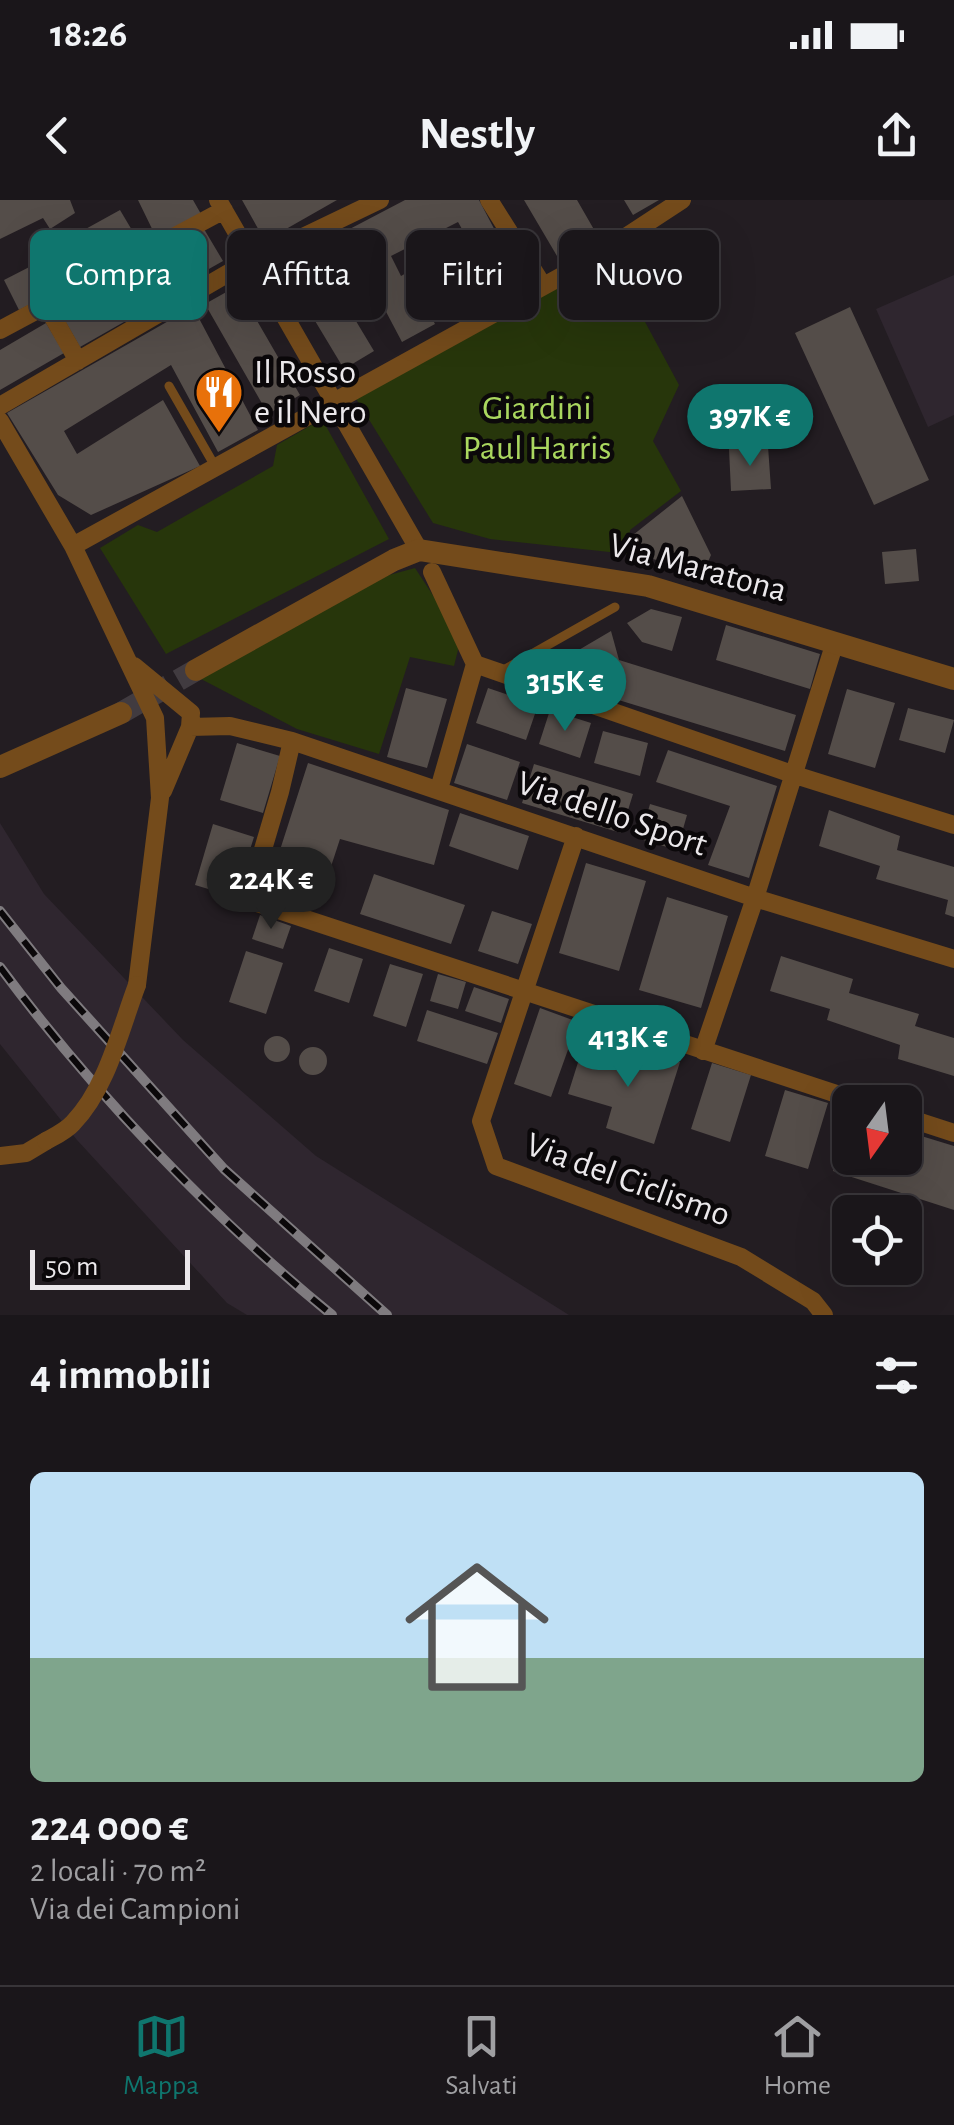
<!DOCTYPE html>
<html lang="it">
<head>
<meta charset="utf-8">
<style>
	:root { --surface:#1a161a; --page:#231f23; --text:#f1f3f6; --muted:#9f9fa2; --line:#383539; --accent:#0f766e }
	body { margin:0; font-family:"Alegreya Sans",sans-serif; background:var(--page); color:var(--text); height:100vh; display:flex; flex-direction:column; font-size:38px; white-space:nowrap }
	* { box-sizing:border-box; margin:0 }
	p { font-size:32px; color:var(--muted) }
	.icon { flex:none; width:55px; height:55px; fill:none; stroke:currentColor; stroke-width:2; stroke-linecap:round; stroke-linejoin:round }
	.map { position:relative; height:1115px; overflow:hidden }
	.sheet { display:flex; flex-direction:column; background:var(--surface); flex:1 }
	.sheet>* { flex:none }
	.hud { position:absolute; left:30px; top:30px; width:895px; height:90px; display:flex; gap:20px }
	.needle { width:65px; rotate:194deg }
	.controls { position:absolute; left:832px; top:885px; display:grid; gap:20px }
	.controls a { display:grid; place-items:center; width:90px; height:90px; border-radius:15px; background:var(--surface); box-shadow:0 10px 40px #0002,0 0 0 2px var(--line); font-size:50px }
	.scale { position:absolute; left:30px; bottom:25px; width:160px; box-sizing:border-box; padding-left:10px; border:5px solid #ebe8eb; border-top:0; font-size:28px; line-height:35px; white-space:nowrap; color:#ebe8eb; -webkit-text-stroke:8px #0b080a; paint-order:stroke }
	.price { position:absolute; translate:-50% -85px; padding:0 22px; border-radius:35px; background:var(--accent); color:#fff; font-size:32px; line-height:65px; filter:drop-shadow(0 2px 5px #0008) }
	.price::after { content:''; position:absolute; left:50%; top:60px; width:30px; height:22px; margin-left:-15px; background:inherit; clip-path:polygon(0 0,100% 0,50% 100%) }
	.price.active { background:#222; color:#fff }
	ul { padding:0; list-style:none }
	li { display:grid; align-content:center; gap:20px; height:530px; padding:0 30px }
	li+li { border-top:2px solid var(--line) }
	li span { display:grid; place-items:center; height:310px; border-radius:15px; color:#555 }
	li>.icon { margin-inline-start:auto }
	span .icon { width:180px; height:180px; fill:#fffc; stroke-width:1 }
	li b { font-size:42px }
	h2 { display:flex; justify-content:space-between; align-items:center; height:120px; padding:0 30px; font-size:42px }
	.chip { padding:0 35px; border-radius:15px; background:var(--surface); box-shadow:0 10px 40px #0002,0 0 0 2px var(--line); font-size:35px; line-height:90px }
	.chip.active { background:var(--accent); color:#fff }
	.status { display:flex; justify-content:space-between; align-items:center; height:70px; padding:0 50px; background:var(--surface); direction:ltr }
	.status svg { height:28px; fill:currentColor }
	header { display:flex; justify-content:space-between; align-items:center; height:130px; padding:0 30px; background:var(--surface); font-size:45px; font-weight:700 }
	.tabs { display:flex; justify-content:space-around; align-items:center; height:140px; border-top:2px solid var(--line); background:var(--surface); font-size:28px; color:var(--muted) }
	.tabs a { display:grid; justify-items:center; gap:5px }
	.tabs .active { color:var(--accent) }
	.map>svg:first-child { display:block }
	.built { fill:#2f262f }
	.green { fill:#27360b }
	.building { fill:#544d49 }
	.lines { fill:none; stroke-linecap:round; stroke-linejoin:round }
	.tertiary-tunnel { stroke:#413b40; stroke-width:22; stroke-dasharray:22 11; stroke-linecap:butt }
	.service { stroke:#744b1b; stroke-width:9 }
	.minor { stroke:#744b1b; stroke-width:18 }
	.tertiary { stroke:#744b1b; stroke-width:22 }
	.rail-casing { stroke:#7f7b7f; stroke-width:10 }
	.rail { stroke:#0b080a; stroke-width:6; stroke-dasharray:19; stroke-linecap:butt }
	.minor-bridge { stroke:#744b1b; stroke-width:18 }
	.labels { text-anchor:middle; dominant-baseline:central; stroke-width:9; stroke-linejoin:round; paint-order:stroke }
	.poi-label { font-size:35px; fill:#ebe8eb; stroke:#0b080a; text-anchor:start }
	.park-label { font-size:35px; fill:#aad75f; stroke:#0b080a }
	.street-label { font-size:35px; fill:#ebe8eb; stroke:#0b080a }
</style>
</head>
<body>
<div class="status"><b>18:26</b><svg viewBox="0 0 49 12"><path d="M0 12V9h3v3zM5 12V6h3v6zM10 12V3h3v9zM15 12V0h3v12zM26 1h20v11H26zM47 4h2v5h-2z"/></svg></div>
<header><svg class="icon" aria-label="back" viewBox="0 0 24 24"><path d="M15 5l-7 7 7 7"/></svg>Nestly<svg class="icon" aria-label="share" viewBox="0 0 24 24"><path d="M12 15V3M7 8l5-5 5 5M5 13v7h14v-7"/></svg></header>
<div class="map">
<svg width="954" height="1115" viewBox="0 0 954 1115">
	<rect width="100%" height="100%" fill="#231d22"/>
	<path class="built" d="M954,75V215L928,227L876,109Z
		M0,623L44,694L183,840L316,956L569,1115H247L227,1103L77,940L0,844Z"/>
	<path class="green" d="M609,55L679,185L653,241L681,291L630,330L628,354L490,339L433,323L355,197Z
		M322,219L389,339L166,454L100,348L138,325L157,332L273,266L277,245Z
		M415,368L461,438L454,466L410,457L379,554L297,529L201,479L382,377Z"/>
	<path class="building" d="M0,0H70L75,13L50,29L43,18L0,39Z
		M138,0H193L201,14L156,37Z
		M242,0H337L265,41Z
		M405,0H479L522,82L477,106L463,78L472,74L455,42L466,36L458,22L391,56L401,76L408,72L435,124L402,142L344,32Z
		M524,0H577L596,33L557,56Z
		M624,0H659L633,15Z
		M120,10L139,42L72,80L53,47Z
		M204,29L223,61L156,99L137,67Z
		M312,48L374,151L344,169L282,66Z
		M41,61L56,91L19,110L4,80Z
		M125,75L145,110L80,147L60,112Z
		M237,86L300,195L268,214L205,104Z
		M193,107L258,230L218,252L171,165L64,231L77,254L163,200L200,266L91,315L58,295L7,213Z
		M850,107L929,280L874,305L795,133Z
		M46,123L64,153L0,190V150Z
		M762,194L766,228L728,231L726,206L717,207L716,198Z
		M768,246L771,289L731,291L729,249Z
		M682,296L711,355L704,371L644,357L633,335Z
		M916,349L919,381L885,384L882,352Z
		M651,409L682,417L672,451L642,442L627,423Z
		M726,425L820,454L810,489L716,460Z
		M611,431L619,460L796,515L785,551L576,487L560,461Z
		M406,488L447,499L427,568L387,557Z
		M488,488L538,505L526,540L476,523Z
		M847,489L895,503L875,568L828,554Z
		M908,508L954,520L945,553L899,540Z
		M550,510L591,523L580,558L539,544Z
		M603,531L648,543L640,576L594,563Z
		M237,543L280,556L263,613L220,600Z
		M467,544L520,562L507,600L454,583Z
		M668,550L777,586L749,678L708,665L730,606L656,582Z
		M308,563L449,610L434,665L340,639L321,697L270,681Z
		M534,564L633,594L621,633L522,603Z
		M650,604L687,615L677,650L640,639Z
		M829,610L900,636L897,650L954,667V717L945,714L948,700L876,679L880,666L819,646Z
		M460,613L529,636L518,670L449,646Z
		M213,624L254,637L235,697L195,685Z
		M586,663L646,681L619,771L559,753Z
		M374,674L465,705L451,744L360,714Z
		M667,697L728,716L701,808L639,790Z
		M492,711L532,724L518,764L478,751Z
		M260,715L291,726L283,749L252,739Z
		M329,748L363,759L349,803L314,791Z
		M246,751L283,763L266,814L229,802Z
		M781,756L853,779L849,793L919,814L915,826L954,838V876L898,859L900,845L827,820L830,809L770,791Z
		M390,764L423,774L406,827L373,816Z
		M438,774L466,782L458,809L430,801Z
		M474,787L509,799L501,823L465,811Z
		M540,808L578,822L551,897L514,884Z
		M427,810L498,833L487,864L417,841Z
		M264 849a13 13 0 1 1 26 0a13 13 0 1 1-26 0Z
		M636,847L680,862L654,944L606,928L612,907L568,894L581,853L604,861L606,853L630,860Z
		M299 861a14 14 0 1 1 28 0a14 14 0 1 1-28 0Z
		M712,863L751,875L730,942L691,929Z
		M785,890L828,903L808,969L765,956Z
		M849,920L850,958H905V931L954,946V1010L833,971Z"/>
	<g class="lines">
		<path class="tertiary-tunnel" d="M121,513L196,470"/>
		<path class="service" d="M169,186L216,268
			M500,472L615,407"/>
		<path class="minor" d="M218,0L419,350
			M489,0L542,84
			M128,61L160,113
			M46,105L78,161
			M0,130L224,10
			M0,206L232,71L380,0
			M0,221L73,346L155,518L160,598L137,785
			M73,346L589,61L682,0
			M432,372L475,464
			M475,464L795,575L954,625
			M134,466L191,513L190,527L163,591
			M190,527L230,526L292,541L755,698L954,759
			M292,541L280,592L248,700L861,902
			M439,589L475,464
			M576,636L481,921L496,966L741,1057L813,1101L824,1115
			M703,851L755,698L835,442
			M905,917L954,933
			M0,956L26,953L46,941"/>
		<path class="tertiary" d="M196,470L394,360L419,350L648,386L954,479
			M0,567L121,513"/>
		<g class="rail-casing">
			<path id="rail" d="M0,711L61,788L224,969L387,1115
				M0,767C92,891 213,1018 332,1115"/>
		</g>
		<use href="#rail" class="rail"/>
		<path class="minor-bridge" d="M46,941C55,936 66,931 73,923C107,888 120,830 137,785"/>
	</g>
	<defs>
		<g id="restaurant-pin" transform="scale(2.5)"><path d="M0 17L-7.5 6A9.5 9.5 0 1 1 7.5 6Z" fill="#e8710a" stroke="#0b080a"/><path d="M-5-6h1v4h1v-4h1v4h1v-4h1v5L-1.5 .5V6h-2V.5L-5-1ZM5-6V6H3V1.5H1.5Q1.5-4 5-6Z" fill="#fff"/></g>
	</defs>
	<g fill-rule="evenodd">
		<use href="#restaurant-pin" x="219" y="192"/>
	</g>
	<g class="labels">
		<g class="poi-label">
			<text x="254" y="172">Il Rosso<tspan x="254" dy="40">e il Nero</tspan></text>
		</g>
		<g class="park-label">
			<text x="537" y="208">Giardini<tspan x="537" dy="40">Paul Harris</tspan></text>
		</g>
		<g class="street-label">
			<text transform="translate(698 368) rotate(15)">Via Maratona</text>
			<text transform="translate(612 614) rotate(19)">Via dello Sport</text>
			<text transform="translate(628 980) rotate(20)">Via del Ciclismo</text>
		</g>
	</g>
</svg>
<div class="controls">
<a><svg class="needle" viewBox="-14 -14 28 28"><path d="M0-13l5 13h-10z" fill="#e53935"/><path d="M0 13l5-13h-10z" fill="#9f9fa2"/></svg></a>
<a><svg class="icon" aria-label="locate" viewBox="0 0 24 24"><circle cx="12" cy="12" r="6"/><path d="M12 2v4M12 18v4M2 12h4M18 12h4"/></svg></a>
</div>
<div class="scale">50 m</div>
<b class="price" style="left:750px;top:269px">397K €</b>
<b class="price" style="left:565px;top:534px">315K €</b>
<b class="price active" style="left:271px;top:732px">224K €</b>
<b class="price" style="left:628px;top:890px">413K €</b>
<div class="hud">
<a class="chip active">Compra</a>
<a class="chip">Affitta</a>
<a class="chip">Filtri</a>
<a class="chip">Nuovo</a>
</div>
</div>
<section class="sheet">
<h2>4 immobili<svg class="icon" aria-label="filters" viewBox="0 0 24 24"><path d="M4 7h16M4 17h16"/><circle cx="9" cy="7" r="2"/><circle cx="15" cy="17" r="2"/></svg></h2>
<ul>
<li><span style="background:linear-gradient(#bfe0f5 60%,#7fa58c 0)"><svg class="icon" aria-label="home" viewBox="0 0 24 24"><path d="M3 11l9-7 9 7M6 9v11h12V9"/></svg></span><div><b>224 000 €</b><p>2 locali · 70 m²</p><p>Via dei Campioni</p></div></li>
</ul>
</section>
<nav class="tabs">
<a class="active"><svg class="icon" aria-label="map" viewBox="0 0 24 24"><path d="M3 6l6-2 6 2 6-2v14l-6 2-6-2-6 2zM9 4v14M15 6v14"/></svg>Mappa</a>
<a><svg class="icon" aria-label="saved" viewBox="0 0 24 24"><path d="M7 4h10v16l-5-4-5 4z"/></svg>Salvati</a>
<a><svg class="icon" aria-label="home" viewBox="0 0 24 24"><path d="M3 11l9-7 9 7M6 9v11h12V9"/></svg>Home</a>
</nav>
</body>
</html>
